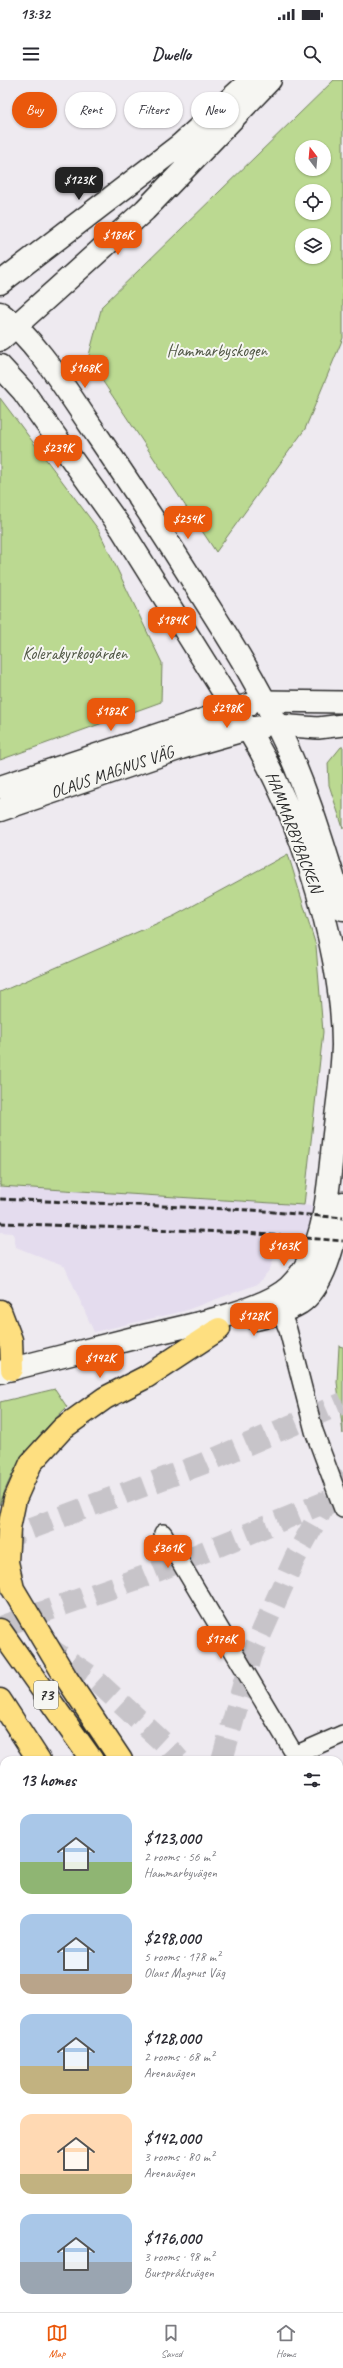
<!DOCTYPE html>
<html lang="en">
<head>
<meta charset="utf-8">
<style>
	:root { --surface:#fff; --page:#f2f2f3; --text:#2b2b33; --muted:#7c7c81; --line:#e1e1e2; --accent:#ea580c }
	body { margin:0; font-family:Caveat,sans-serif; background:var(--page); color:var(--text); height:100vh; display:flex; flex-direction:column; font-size:15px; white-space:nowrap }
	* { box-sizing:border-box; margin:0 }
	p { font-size:13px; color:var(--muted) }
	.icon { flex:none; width:22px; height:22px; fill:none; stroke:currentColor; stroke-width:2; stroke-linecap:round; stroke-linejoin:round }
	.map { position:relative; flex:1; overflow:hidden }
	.sheet { position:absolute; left:0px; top:1676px; width:343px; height:556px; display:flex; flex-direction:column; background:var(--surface); border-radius:12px 12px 0 0; box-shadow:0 1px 3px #0004 }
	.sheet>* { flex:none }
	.guide { position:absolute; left:12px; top:12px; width:319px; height:36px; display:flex; gap:8px }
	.needle { width:26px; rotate:344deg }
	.controls { position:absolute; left:295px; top:60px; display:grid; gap:8px }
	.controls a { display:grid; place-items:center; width:36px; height:36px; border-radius:50%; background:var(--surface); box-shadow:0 1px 3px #0004; font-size:20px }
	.price { position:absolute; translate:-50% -34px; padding:0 9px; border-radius:8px; background:var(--accent); color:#fff; font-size:13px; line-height:26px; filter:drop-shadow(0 1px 2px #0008) }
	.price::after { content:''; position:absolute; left:50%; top:24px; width:12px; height:9px; margin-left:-6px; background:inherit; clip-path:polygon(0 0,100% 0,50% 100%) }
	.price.selected { background:#222; color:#fff }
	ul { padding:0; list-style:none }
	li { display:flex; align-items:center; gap:12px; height:100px; padding:0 20px }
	li span { display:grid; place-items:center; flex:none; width:112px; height:80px; border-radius:12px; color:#555 }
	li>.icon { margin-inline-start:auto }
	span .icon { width:48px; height:48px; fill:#fffc; stroke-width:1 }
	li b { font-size:17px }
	h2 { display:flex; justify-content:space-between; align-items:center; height:48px; padding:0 20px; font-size:17px }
	.tag { padding:0 14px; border-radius:18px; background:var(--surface); box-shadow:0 1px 3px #0004; font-size:14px; line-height:36px }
	.tag.selected { background:var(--accent); color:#fff }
	.status { display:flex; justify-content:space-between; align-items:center; height:28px; padding:0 20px; background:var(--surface); direction:ltr }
	.status svg { height:11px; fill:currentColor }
	header { display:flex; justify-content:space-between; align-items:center; height:52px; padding:0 20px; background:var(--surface); font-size:18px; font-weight:800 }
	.dock { display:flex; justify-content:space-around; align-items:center; height:56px; border-top:1px solid var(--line); background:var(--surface); font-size:11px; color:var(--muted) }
	.dock a { display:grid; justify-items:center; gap:2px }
	.dock .selected { color:var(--accent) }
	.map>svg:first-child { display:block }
	.built { fill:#e4dcee }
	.green { fill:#bbd991; stroke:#73825e; fill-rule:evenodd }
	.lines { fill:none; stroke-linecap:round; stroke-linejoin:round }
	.motorway-tunnel { stroke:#c7c4c9; stroke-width:22; stroke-dasharray:22 11; stroke-linecap:butt }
	.minor-casing { stroke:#2b2b2b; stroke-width:20 }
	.tertiary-casing { stroke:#2b2b2b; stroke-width:24 }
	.secondary-casing { stroke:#2b2b2b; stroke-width:25 }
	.trunk-casing { stroke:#2b2b2b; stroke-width:25 }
	.minor { stroke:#f6f6f2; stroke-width:17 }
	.tertiary { stroke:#f6f6f2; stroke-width:21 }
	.secondary { stroke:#f6f6f2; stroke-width:22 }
	.trunk { stroke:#fedf80; stroke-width:22 }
	.rail { stroke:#2b2b2b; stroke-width:3; stroke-dasharray:6 3; stroke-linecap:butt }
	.labels { text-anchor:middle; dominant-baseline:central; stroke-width:4; stroke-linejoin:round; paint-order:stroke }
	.shield { fill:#f6f6f2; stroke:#686867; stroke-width:1 }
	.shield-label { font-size:16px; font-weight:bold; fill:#2b2b2b }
	.park-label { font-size:17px; fill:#4f5644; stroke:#f6f6f2 }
	.street-label { font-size:17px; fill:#2b2b2b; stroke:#f6f6f2 }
</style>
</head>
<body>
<div class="status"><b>13:32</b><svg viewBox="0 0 49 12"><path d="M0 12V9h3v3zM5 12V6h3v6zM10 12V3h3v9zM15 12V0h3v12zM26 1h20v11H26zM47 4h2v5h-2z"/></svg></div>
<header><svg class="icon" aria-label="menu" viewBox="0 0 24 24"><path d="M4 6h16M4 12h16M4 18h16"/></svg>Dwello<svg class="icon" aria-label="search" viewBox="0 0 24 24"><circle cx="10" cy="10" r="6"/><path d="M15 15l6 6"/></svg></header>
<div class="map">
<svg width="343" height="2232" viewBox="0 0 343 2232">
	<rect width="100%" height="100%" fill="#eeeaf0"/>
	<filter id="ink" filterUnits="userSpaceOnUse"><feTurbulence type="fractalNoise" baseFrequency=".025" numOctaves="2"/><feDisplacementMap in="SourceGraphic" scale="8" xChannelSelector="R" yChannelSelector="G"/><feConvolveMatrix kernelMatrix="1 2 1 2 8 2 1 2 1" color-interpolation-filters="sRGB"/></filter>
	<g filter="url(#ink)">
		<path class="built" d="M0,1106L304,1125L343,1131V1169L279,1164L270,1189L258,1204L184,1231L94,1252L65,1187L16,1167L13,1153L0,1152Z"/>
		<path class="green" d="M334,0H343V258L305,349L216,472L88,279L102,226ZM302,67H324V89H302ZM302,111H324V133H302ZM302,155H324V177H302Z
			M0,318L98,449L162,583L161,622L0,680Z
			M341,667H343V748L329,705L328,683Z
			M288,774L316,866L323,952L304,1125L0,1106V912L174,836Z
			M339,1266L343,1267V1354L337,1302Z
			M55,1309L67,1327C36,1357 13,1382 0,1425V1322Z
			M343,2078V2146L339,2148V2081Z"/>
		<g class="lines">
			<path class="motorway-tunnel" d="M0,1460L202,1384L343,1323
				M0,1547L140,1498L343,1415
				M43,1564L92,1597L166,1665L179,1680
				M222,1680L252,1574L295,1478L343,1392
				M339,1961L343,1975
				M0,2028L4,2031
				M192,2228L195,2232
				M254,2228L256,2232"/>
			<g class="minor-casing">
				<path id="minor" d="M276,1220L288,1250L314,1351L343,1429
					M163,1453L298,1680
					M295,1675L343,1654
					M339,1747L343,1754"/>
			</g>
			<g class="tertiary-casing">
				<path id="tertiary" d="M264,621L343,622
					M277,645L318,648L343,645"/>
			</g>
			<g class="secondary-casing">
				<path id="secondary" d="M0,203L180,65L251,0
					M0,233C40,263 70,317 99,358C135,411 170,464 204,519C230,560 256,601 277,646C306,704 324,767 343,829
					M0,260L145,130L270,0
					M0,286L23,311L121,448L234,629C293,709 343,865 343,965C342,1001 335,1038 332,1074C327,1119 324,1174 289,1207C261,1233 173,1249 134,1258C89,1269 45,1281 0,1292
					M0,707L248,625
					M0,730L181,668L248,649L262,647
					M256,1239C271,1235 287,1231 300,1223C327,1205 336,1153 343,1123"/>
			</g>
			<g class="trunk-casing">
				<path id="trunk" d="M0,1231L11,1260L12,1289
					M0,1550L92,1680
					M0,1620L39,1680
					M121,1680L65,1596L13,1509L7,1482L9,1448L15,1419L31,1383L63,1348L105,1318L146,1297L219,1249
					M339,2052L343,2058
					M339,2157L343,2164"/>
			</g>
			<use href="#minor" class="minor"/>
			<use href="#tertiary" class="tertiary"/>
			<use href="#secondary" class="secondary"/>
			<use href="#trunk" class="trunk"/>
			<path class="rail" d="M0,1119L251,1130L343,1138
				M0,1143L247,1153L343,1161"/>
		</g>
	</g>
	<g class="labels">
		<rect class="shield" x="34" y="1601" width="24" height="28" rx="3"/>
		<g class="shield-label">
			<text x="46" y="1615">73</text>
		</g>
		<g class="park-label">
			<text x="217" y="270">Hammarbyskogen</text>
			<text x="75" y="573">Kolerakyrkogården</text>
		</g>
		<g class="street-label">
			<text transform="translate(112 692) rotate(-19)">OLAUS MAGNUS VÄG</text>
			<text transform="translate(294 752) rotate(69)">HAMMARBYBACKEN</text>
		</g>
	</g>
</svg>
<div class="controls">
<a><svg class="needle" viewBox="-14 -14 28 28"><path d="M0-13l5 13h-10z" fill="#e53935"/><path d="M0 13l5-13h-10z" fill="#7c7c81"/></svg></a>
<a><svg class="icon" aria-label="locate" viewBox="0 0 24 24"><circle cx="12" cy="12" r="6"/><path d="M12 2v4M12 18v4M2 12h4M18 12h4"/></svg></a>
<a><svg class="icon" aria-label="layers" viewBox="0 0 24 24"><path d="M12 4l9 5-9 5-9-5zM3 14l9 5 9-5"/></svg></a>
</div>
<b class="price selected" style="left:79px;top:121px">$123K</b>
<b class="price" style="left:118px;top:176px">$186K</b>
<b class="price" style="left:85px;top:309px">$168K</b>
<b class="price" style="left:58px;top:389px">$239K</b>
<b class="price" style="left:188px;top:460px">$254K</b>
<b class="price" style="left:172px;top:561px">$184K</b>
<b class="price" style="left:227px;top:649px">$298K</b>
<b class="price" style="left:111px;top:652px">$182K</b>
<b class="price" style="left:284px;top:1187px">$163K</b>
<b class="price" style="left:254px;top:1257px">$128K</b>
<b class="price" style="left:100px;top:1299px">$142K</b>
<b class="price" style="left:168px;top:1489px">$361K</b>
<b class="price" style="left:221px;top:1580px">$176K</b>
<div class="guide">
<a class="tag selected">Buy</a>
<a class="tag">Rent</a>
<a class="tag">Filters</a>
<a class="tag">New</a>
</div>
<section class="sheet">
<h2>13 homes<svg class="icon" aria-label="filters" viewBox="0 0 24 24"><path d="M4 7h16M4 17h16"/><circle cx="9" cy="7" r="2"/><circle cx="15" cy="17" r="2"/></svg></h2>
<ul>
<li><span style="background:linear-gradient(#a9c7e8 60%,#8fb573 0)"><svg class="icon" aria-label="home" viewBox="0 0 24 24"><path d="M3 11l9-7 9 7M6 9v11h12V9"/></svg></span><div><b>$123,000</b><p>2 rooms · 56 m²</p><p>Hammarbyvägen</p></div></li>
<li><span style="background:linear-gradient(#a9c7e8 75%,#b9a48a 0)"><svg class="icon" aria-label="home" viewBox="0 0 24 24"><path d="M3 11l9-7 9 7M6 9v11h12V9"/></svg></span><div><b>$298,000</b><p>5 rooms · 178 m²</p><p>Olaus Magnus Väg</p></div></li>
<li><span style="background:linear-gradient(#a9c7e8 65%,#c2b280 0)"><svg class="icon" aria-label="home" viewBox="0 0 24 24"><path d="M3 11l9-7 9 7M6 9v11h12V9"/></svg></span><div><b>$128,000</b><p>2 rooms · 68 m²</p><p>Arenavägen</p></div></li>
<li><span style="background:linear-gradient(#ffd9b3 75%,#c2b280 0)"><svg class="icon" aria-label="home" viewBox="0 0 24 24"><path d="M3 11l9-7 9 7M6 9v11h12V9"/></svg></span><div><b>$142,000</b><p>3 rooms · 80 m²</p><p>Arenavägen</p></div></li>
<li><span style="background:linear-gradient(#a9c7e8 60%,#9aa5b1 0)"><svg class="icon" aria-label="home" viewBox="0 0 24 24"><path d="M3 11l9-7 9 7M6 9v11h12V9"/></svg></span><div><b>$176,000</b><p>3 rooms · 98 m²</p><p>Burspråksvägen</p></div></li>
</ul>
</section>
</div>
<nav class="dock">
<a class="selected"><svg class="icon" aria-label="map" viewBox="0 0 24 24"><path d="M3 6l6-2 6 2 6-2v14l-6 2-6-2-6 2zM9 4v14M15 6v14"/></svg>Map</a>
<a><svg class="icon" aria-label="saved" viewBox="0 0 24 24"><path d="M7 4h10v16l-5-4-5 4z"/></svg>Saved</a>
<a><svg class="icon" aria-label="home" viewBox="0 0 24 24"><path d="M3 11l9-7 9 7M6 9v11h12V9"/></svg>Home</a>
</nav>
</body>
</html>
